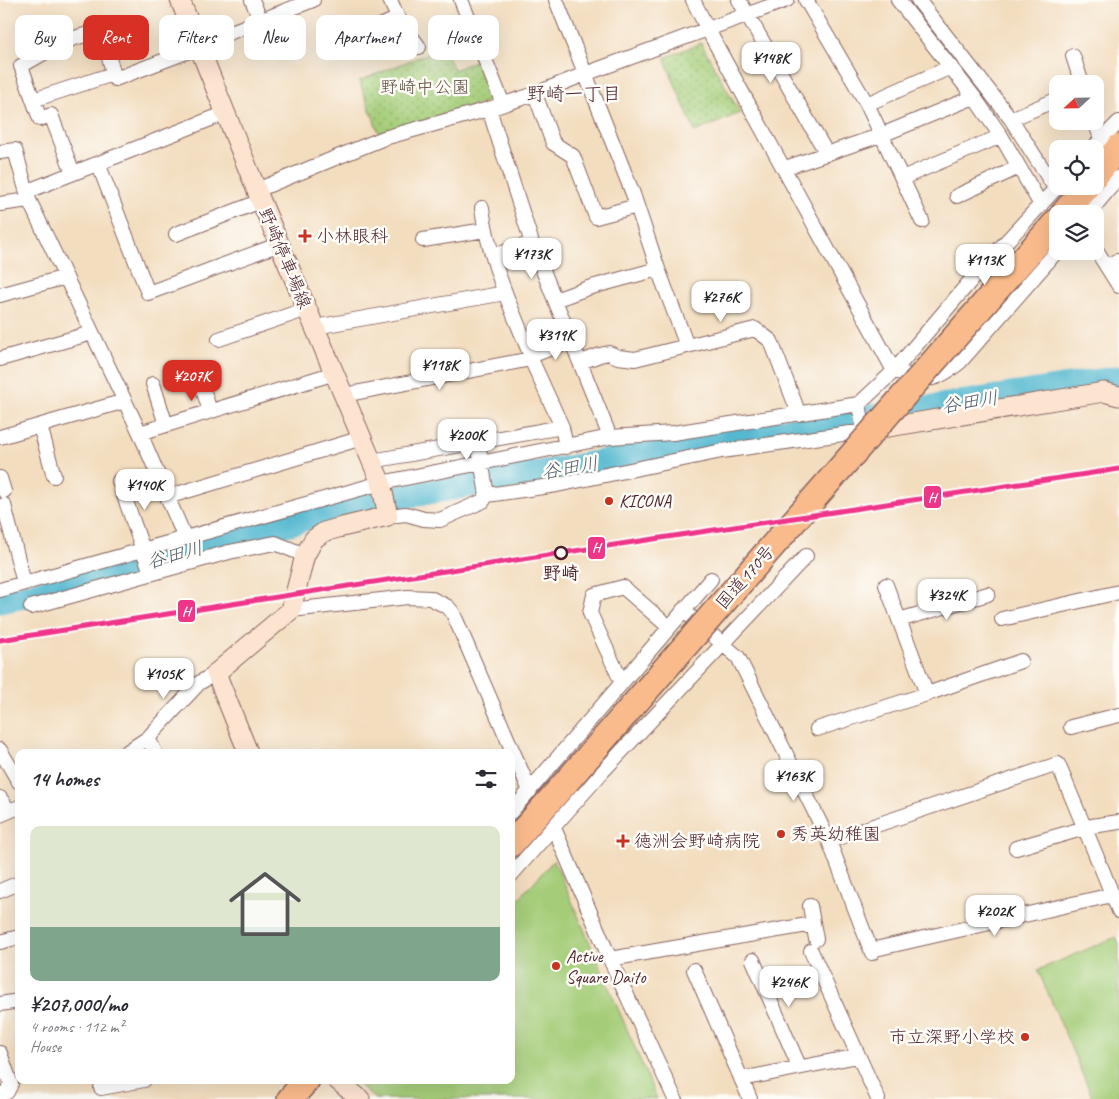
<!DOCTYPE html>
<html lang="en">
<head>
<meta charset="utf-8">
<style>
	:root { --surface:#fff; --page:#f2f2f3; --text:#2b2b33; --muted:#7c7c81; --line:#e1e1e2; --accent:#d93025 }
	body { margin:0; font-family:Caveat,"Klee One",sans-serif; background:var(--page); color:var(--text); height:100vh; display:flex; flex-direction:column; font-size:19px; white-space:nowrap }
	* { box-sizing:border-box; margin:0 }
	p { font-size:16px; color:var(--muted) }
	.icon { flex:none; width:28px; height:28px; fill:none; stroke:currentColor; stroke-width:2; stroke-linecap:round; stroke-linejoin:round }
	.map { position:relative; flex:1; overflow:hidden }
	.details { position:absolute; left:15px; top:749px; width:500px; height:335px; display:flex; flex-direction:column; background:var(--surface); border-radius:10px; box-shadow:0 5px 20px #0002 }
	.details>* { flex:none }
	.banner { position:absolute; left:15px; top:15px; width:500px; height:45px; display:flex; gap:10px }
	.needle { width:32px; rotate:248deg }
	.buttons { position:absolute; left:1049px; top:75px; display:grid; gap:10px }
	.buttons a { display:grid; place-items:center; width:55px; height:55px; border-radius:10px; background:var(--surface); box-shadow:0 5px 20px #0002; font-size:25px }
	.price { position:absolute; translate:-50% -42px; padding:0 11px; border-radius:10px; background:#fff; color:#222; font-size:16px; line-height:32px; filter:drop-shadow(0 1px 2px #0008) }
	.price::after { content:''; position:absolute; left:50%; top:30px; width:15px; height:11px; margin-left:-8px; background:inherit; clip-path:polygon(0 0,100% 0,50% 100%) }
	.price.active { background:var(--accent); color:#fff }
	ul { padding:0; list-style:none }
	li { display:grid; align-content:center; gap:10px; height:265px; padding:0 15px }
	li+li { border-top:1px solid var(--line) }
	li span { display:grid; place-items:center; height:155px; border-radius:10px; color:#555 }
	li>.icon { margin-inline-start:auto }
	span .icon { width:90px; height:90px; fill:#fffc; stroke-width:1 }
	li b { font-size:21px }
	h2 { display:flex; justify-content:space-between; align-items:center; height:60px; padding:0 15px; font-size:21px }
	.chip { padding:0 18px; border-radius:10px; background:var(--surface); box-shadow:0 5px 20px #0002; font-size:18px; line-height:45px }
	.chip.active { background:var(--accent); color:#fff }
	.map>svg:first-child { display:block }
	.grass { fill:url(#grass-dots); stroke:#787652 }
	.garden { fill:#a5cd79; stroke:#787652 }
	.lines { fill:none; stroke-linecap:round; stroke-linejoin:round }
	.river { stroke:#52b8d0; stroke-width:25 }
	.street-casing { stroke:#85625f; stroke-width:16 }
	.secondary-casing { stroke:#85625f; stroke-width:21 }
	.highway-casing { stroke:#85625f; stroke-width:28 }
	.street { stroke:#fff; stroke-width:14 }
	.secondary { stroke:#fde4d1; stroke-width:19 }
	.highway { stroke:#fabb8c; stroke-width:25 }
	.highway-bridge-casing { stroke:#85625f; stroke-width:28; stroke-linecap:butt }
	.highway-bridge { stroke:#fabb8c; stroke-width:25 }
	.rail-1-casing { stroke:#fdfcf7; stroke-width:9 }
	.rail-1 { stroke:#ee3689; stroke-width:5 }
	.poi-dot { fill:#c8321e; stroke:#fdfcf7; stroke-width:2 }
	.stop-dot { fill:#fdfcf7; stroke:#4a1f2b; stroke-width:2.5 }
	.labels { text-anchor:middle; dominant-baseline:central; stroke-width:5; stroke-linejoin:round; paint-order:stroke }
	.park-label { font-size:18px; fill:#655342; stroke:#fdfcf7 }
	.poi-label { font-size:18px; fill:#4a1f2b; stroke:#fdfcf7; text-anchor:start }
	.street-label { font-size:18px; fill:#4a1f2b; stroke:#fdfcf7 }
	.stop-label { font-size:18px; font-weight:bold; fill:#4a1f2b; stroke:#fdfcf7 }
	.neighbourhood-label { font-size:19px; fill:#4a1f2b; stroke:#fdfcf7 }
	.water-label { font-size:19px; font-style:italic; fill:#4d5c6d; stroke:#fdfcf7 }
	.line-badge { stroke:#fdfcf7; stroke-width:2 }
	.badge-label { font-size:14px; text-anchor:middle; font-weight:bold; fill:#fff }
</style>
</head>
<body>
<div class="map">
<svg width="1119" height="1099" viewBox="0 0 1119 1099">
	<defs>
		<pattern id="grass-dots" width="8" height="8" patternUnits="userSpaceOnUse" patternTransform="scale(1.25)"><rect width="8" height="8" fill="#a5cd79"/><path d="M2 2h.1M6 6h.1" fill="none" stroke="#88a663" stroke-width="1.8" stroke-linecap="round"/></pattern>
	</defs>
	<rect width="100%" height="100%" fill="#fdfcf7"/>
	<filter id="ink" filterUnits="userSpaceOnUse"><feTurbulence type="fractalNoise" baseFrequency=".02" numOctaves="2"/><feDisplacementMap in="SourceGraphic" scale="10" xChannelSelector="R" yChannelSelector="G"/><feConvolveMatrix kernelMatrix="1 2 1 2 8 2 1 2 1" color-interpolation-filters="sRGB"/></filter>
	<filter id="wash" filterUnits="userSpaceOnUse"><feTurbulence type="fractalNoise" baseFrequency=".0096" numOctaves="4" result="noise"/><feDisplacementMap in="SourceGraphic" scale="20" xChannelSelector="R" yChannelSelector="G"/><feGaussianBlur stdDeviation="1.12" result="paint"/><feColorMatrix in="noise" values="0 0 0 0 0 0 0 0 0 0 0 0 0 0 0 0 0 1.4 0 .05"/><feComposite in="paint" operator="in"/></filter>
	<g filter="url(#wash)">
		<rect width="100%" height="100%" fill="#f3ddbf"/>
		<path class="grass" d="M701,43L740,113L695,132L664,58Z
			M444,47L454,70L479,59L487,80L491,101L379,133L359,81Z"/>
		<path class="garden" d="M554,860L657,1099H375L353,1080H511V907Z
			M1116,937L1119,944V1099H1093L1038,970Z"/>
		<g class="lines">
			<path class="river" d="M0,601L29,595L308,518L371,502L780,431L1119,378"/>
		</g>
	</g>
	<g filter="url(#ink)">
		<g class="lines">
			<g class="street-casing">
				<path id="street" d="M252,0L261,21
					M390,0L398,18L419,47
					M461,0L503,104
					M556,0L633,194L658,269L687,346
					M693,0L707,28L894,371C928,380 931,385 960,362L1058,250
					M739,0L827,154
					M806,0L867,104L922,221
					M898,0L974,97L1001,136L1041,205
					M918,0L1011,119L1055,188
					M348,41L398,18
					M1073,56L1082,84
					M535,94L553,143L573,156L596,217L637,206
					M33,100L113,74
					M867,104L951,67
					M489,109L532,243L610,437
					M1011,119L1058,99
					M1095,121L1101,139
					M1092,149L1119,122
					M0,152L15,150L29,200L140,433L185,538
					M98,163L148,293L280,244
					M785,168L884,134L974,97
					M73,173L51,115L40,119L21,66L65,41L101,30L115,79L192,50L198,45L313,0
					M902,178L1001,136
					M257,190L384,138L489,109L535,94L585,74L787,0
					M28,191L226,113
					M957,196L1019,167
					M0,204L29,200
					M482,208C489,260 511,308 531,356V359L562,427L566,447
					M1088,214L1119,177
					M176,234L261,201
					M423,240L485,230
					M1095,248L1119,286
					M493,256L532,243
					M1107,267L1117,261L1119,265
					M0,295L66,277
					M555,300L588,288L658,269
					M315,327L505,293
					M219,339L307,309
					M531,356L571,340
					M0,359L92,333
					M581,362L600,355L609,353L618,357L635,359L755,329L771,341L799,414
					M201,383L210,411
					M153,384L166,425
					M344,395L531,359
					M40,426L54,476
					M140,433L335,373
					M0,437L125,401
					M478,443L487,495
					M372,461L562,427
					M0,478L4,491
					M119,481L151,573
					M167,497L362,438
					M4,505L24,583
					M388,516L406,514L424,519L440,520L483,501L487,495L557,485L722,451L864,431L859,404
					M886,585L927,694
					M0,590L381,483L610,437L673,433L859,404L894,371L978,272L1058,186
					M31,607L229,552L275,543L305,555
					M291,610L408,597L430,598L448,607L453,613L530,791
					M683,610L738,657L829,841L872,953
					M1002,619L1119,592
					M899,620L988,594
					M622,683L590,613L594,595L623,587L669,627
					M1071,727L1119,715
					M817,729L927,694L1021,661
					M148,738L155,752
					M0,750L19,782
					M127,752L148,738L199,683L216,673
					M0,798L9,811
					M511,812L711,579
					M0,815L19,807
					M554,828L610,959L675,1099
					M829,841L1058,764L1098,860
					M1016,848L1092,826L1119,822
					M1101,867L1119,911
					M511,875L602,772L806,556
					M0,891L19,883
					M810,906L816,939
					M0,942L19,937
					M871,950L1112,895
					M811,951L878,1099
					M610,959L813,924
					M753,960L799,1066
					M694,970L750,1099
					M0,1004L19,1001
					M0,1053L11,1084L7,1092L0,1095
					M741,1079L858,1056
					M101,1088L144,1080"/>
			</g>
			<g class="secondary-casing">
				<path id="secondary" d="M180,0L261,201L381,483L388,516L338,528L324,532L314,539L305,555L291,610L216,673L248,752
					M870,430L1104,392L1119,396
					M337,1080L360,1099"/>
			</g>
			<g class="highway-casing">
				<path id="highway" d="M1095,176L1119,147
					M1063,214L1087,186
					M1011,273L1058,220
					M511,844L567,781
					M290,1099L307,1080"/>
			</g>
			<use href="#street" class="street"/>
			<use href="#secondary" class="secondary"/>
			<use href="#highway" class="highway"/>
			<g class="highway-bridge-casing">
				<path id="highway-bridge" d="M567,781L1011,273"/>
			</g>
			<use href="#highway-bridge" class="highway-bridge"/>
			<g class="rail-1-casing">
				<path id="rail-1" d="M0,640L561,553L1119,469"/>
			</g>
			<use href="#rail-1" class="rail-1"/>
		</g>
	</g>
	<g class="poi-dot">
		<path d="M302.5 228.5h5v5h5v5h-5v5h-5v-5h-5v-5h5z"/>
		<circle cx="609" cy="501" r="5"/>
		<circle cx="781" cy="834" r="5"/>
		<path d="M620.5 833.5h5v5h5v5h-5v5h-5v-5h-5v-5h5z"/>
		<circle cx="556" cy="966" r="5"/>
		<circle cx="1025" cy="1037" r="5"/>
	</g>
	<circle class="stop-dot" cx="561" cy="553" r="6"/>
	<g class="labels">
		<g class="park-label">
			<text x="425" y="87">野崎中公園</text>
		</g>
		<g class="poi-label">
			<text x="316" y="236">小林眼科</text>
			<text x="619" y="501">KICONA</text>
			<text x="791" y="834">秀英幼稚園</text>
			<text x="634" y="841">徳洲会野崎病院</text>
			<text x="566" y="956">Active<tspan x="566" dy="21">Square Daito</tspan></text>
			<text x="1015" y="1037" text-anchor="end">市立深野小学校</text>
		</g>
		<g class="street-label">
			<text transform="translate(285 258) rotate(67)">野崎停車場線</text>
			<text transform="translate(745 577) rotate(-49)">国道170号</text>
		</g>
		<g class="stop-label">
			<text x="561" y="573">野崎</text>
		</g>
		<g class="neighbourhood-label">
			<text x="574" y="94">野崎一丁目</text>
		</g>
		<g class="water-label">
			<text transform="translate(970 402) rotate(-9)">谷田川</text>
			<text transform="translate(570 468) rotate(-10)">谷田川</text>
			<text transform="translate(175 555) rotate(-15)">谷田川</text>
		</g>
	</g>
	<g class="line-badge">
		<rect x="923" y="485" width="19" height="24" rx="5" fill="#ee3689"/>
		<rect x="587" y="536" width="19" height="24" rx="5" fill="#ee3689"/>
		<rect x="177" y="599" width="19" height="24" rx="5" fill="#ee3689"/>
	</g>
	<g class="badge-label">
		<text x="932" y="502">H</text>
		<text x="596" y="552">H</text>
		<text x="186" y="616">H</text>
	</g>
</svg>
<div class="buttons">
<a><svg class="needle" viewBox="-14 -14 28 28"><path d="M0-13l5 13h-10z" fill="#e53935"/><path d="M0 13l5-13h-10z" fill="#7c7c81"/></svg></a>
<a><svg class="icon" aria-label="locate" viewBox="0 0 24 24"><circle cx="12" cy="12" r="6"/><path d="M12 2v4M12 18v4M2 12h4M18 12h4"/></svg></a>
<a><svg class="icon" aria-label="layers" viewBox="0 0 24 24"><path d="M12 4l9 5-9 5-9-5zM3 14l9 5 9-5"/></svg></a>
</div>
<b class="price" style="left:771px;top:84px">¥148K</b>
<b class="price" style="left:532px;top:280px">¥173K</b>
<b class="price" style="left:985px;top:286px">¥113K</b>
<b class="price" style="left:721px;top:323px">¥276K</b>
<b class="price" style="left:556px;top:361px">¥319K</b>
<b class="price" style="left:440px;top:391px">¥118K</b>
<b class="price active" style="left:192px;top:402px">¥207K</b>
<b class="price" style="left:467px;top:461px">¥200K</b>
<b class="price" style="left:145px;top:511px">¥140K</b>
<b class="price" style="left:947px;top:621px">¥324K</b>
<b class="price" style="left:164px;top:700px">¥105K</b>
<b class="price" style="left:794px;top:802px">¥163K</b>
<b class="price" style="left:995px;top:937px">¥202K</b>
<b class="price" style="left:789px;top:1008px">¥246K</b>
<div class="banner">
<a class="chip">Buy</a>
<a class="chip active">Rent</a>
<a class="chip">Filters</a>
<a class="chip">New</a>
<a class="chip">Apartment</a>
<a class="chip">House</a>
</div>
<section class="details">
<h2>14 homes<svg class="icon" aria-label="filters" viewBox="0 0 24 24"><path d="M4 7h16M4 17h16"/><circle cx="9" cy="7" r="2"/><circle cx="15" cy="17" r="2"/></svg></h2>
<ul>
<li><span style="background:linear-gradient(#dfe7d0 65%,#7fa58c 0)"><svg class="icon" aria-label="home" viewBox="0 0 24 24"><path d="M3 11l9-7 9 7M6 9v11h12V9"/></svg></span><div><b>¥207,000/mo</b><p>4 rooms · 112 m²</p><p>House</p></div></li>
</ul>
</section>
</div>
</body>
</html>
